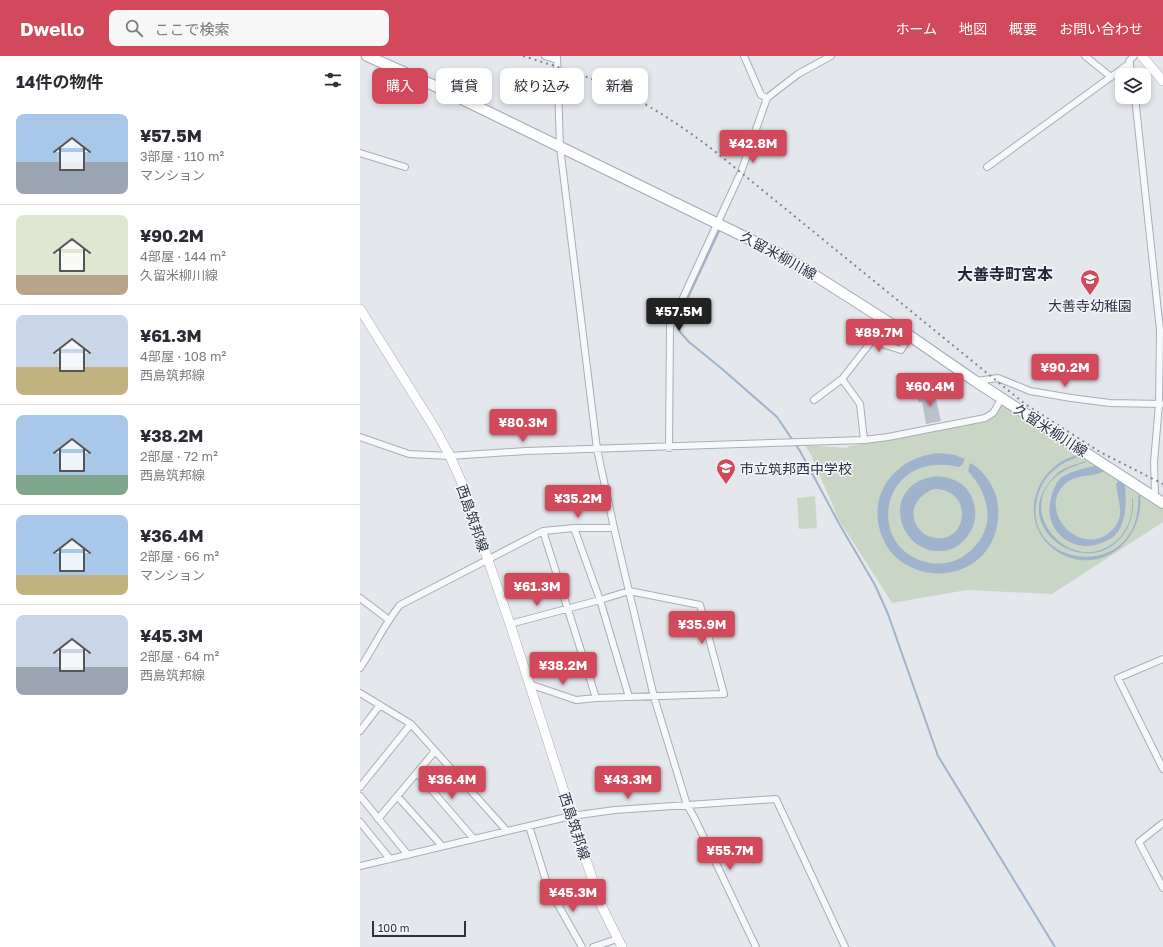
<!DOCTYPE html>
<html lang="ja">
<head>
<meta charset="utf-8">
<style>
	:root { --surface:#fff; --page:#f7f7f7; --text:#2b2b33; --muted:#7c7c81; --line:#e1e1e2; --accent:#d1495b }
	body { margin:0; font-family:"Golos Text","Noto Sans JP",sans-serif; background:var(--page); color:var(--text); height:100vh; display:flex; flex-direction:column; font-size:15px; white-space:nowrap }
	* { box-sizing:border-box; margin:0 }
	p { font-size:13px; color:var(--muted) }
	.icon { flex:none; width:22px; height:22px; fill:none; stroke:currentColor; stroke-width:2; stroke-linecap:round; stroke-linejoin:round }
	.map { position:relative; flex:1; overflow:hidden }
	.sheet { display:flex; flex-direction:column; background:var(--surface); width:360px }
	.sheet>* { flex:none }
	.guide { position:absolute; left:12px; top:12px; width:380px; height:36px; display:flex; gap:8px }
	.tools { position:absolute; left:755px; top:12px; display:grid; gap:8px }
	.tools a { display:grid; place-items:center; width:36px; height:36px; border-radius:8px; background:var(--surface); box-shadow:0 2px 6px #0003; font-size:20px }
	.scale { position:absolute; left:12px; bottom:10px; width:94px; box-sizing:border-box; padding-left:4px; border:2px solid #2b3445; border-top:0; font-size:11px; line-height:14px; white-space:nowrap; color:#2b3445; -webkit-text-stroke:3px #f4f6f9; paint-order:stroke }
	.price { position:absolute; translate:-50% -34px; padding:0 9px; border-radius:4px; background:var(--accent); color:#fff; font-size:13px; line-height:26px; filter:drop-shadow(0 1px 2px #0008) }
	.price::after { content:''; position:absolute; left:50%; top:24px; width:12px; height:9px; margin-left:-6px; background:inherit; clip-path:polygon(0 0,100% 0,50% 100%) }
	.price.selected { background:#222; color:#fff }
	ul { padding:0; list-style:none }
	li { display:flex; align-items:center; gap:12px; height:100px; padding:0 16px }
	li+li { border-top:1px solid var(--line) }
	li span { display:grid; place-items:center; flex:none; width:112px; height:80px; border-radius:8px; color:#555 }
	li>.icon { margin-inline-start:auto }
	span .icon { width:48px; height:48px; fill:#fffc; stroke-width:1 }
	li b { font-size:17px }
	h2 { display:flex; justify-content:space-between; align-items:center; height:48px; padding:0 16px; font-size:17px }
	.chip { padding:0 14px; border-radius:8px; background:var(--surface); box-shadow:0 2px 6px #0003; font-size:14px; line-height:36px }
	.chip.selected { background:var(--accent); color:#fff }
	header { display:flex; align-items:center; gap:24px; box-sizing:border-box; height:56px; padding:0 20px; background:var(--accent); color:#fff }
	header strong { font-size:19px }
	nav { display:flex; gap:22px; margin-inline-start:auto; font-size:14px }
	.search { width:280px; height:36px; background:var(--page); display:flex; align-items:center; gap:10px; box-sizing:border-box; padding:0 14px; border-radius:8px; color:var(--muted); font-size:15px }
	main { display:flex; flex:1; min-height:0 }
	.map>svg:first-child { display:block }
	.green { fill:#c9d6c5 }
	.water { fill:#9fb4cc; fill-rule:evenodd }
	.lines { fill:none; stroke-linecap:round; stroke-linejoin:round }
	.stream { stroke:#9fb4cc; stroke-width:2 }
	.building { fill:#bbc0ca }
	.minor-casing { stroke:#a9aeb7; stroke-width:8 }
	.secondary-casing { stroke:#a9aeb7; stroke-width:10 }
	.primary-casing { stroke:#a3abb8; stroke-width:12 }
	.minor { stroke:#f7f8fa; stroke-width:6 }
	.secondary { stroke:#fff; stroke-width:9 }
	.primary { stroke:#fff; stroke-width:10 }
	.rail { stroke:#7d8696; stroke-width:2; stroke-dasharray:2 4; stroke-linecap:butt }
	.labels { text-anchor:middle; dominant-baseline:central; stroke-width:3; stroke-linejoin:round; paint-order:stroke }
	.street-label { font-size:14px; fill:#2b3445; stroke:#f4f6f9 }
	.poi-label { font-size:14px; fill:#2b3445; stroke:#f4f6f9 }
	.quarter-label { font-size:16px; font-weight:bold; fill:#1d2536; stroke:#f4f6f9 }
</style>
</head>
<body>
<header>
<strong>Dwello</strong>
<div class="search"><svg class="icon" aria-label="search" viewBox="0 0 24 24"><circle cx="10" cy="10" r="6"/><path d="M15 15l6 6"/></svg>ここで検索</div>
<nav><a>ホーム</a><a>地図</a><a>概要</a><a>お問い合わせ</a></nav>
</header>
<main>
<section class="sheet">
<h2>14件の物件<svg class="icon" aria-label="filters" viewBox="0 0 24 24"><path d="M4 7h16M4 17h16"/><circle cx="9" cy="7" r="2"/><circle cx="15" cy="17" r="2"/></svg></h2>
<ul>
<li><span style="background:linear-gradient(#a9c7e8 60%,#9aa5b1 0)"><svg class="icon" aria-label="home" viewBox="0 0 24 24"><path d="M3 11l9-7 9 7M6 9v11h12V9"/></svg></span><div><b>¥57.5M</b><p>3部屋 · 110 m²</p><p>マンション</p></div></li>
<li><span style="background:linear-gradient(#dfe7d0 75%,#b9a48a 0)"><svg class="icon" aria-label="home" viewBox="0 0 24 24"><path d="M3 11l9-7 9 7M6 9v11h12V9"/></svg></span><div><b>¥90.2M</b><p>4部屋 · 144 m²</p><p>久留米柳川線</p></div></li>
<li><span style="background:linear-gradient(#c9d6e8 65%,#c2b280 0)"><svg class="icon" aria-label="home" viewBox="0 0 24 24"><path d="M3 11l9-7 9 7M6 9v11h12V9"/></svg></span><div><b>¥61.3M</b><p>4部屋 · 108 m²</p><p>西島筑邦線</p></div></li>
<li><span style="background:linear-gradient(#a9c7e8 75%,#7fa58c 0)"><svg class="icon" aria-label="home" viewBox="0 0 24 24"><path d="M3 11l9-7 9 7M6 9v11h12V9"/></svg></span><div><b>¥38.2M</b><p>2部屋 · 72 m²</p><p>西島筑邦線</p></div></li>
<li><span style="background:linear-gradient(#a9c7e8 75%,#c2b280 0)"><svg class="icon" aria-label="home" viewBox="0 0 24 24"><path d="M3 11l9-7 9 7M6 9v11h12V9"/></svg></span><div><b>¥36.4M</b><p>2部屋 · 66 m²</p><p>マンション</p></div></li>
<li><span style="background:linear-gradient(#c9d6e8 65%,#9aa5b1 0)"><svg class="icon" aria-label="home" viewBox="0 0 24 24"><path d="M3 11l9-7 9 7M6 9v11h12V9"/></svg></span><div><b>¥45.3M</b><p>2部屋 · 64 m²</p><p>西島筑邦線</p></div></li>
</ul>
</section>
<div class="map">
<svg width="803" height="891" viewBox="0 0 803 891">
	<rect width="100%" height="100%" fill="#e4e7ec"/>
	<path class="green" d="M643,347L803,450V466L692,538L607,534L532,547L479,464L451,399L445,389L487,392L489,390L510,387L634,359L637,352Z
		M455,440L457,472L439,473L437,442Z"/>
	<path class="water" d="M579,397L595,399L605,403L602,409L599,411C519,392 503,495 570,507C582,509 596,506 605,499C637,476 632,441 608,415L610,407C621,412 629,424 634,434C639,446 639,458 637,470C625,533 533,533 519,471C510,431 541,400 579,397Z
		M718,399V401C700,407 686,417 679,436C653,512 783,531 778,439H780C784,473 757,508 721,504C686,500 664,466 678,433C685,416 700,403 718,399Z
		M726,405V406C718,409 708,412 701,417C648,452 713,525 757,484C769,473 773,458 772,442H773C774,458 770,473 759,484C722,522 654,472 688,428C692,423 695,419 700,415C708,410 717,408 726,405Z
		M737,409L765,428C766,442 767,456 761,470C758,478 752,483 744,486C714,500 682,475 691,442C693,434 696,426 702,421C711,415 726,412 737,409ZM744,415L758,425L756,428C757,439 761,448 760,459C759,466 755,472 749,477C718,501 676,453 706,427C718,417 733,422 744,415Z
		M577,420C585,421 592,422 600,427C616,437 620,463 609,478C602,489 592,495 579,495C545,496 525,449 554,428C561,423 569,421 577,420ZM574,433C614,433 608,486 576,482C569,481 564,479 560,474C546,458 556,439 574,433Z"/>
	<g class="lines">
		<path class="stream" d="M360,173L318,263L320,276L329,286L361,312L417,361L440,395L481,471L515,529L528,558L578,700L695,891"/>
	</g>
	<path class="building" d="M574,335L581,365L566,368L562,346L559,347L557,339Z"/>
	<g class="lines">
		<g class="minor-casing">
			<path id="minor" d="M185,0L197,4
				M197,0L200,91L237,393L254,472L294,641L327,749L334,761L396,891
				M384,0L401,39L407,42
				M725,0L751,21
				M772,19L769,5L774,0
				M775,41L800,274L799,348L794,406L795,439L793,440
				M0,97L45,111
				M627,111L770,7
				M482,323L500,348L504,384
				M616,325L638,322L670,335L711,342L750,347L801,348
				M454,344L482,323L515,281L522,288L541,294L550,280
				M0,381L49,398L90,400L166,395L504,384L528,381L625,362L633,357L642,342
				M309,392L310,270L381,116L407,42L438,18L471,0
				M214,472L240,544L269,641
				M183,475L236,642
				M0,542L29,564
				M150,568L240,544L269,535L340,549L364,638L236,642L216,644L169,628
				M803,603L758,622L803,713
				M0,612C14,591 24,569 40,549L183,475L214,472H254
				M0,637L51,668L146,774
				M0,675L20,649
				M57,717L113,782
				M0,731L51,668
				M0,740L48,799
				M38,741L82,790
				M18,763L75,695
				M0,766L30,803
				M803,767L779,786L803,832
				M169,770L188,831L222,891
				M0,810L211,760L255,754L416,743L485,891
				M233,891L257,883"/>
		</g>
		<g class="secondary-casing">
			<path id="secondary" d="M782,0L803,25
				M0,253L74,371L90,400L101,425L150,568L240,847L262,891"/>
		</g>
		<g class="primary-casing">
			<path id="primary" d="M7,0L73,29L426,201L550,280L615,325L803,447"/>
		</g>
		<use href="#minor" class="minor"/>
		<use href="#secondary" class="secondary"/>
		<use href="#primary" class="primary"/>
		<path class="rail" d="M163,0C198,11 232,21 264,37C296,53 324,72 352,93L665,348L740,396L803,428"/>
	</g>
	<defs>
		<g id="school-pin" transform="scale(1)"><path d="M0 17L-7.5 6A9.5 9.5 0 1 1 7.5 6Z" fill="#d1495b" stroke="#f4f6f9"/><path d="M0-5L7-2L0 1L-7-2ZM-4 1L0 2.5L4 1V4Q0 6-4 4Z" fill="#fff"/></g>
	</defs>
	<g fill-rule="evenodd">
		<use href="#school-pin" x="730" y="223"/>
		<use href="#school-pin" x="366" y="412"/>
	</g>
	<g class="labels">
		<g class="street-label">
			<text transform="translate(419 199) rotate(29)">久留米柳川線</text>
			<text transform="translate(691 374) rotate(33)">久留米柳川線</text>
			<text transform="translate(113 462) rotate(71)">西島筑邦線</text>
			<text transform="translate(215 770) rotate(72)">西島筑邦線</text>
		</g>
		<g class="poi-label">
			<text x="730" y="249">大善寺幼稚園</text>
			<text x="380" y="412" text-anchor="start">市立筑邦西中学校</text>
		</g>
		<g class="quarter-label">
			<text x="645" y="218">大善寺町宮本</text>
		</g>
	</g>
</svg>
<div class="tools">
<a><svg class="icon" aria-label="layers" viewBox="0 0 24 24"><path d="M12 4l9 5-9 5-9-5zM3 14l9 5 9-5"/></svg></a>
</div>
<div class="scale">100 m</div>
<b class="price" style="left:393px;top:108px">¥42.8M</b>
<b class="price selected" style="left:319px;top:276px">¥57.5M</b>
<b class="price" style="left:519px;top:297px">¥89.7M</b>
<b class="price" style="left:705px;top:332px">¥90.2M</b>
<b class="price" style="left:570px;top:351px">¥60.4M</b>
<b class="price" style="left:163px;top:387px">¥80.3M</b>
<b class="price" style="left:218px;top:463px">¥35.2M</b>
<b class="price" style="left:177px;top:551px">¥61.3M</b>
<b class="price" style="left:342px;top:589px">¥35.9M</b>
<b class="price" style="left:203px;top:630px">¥38.2M</b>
<b class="price" style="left:92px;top:744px">¥36.4M</b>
<b class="price" style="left:268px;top:744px">¥43.3M</b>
<b class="price" style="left:370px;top:815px">¥55.7M</b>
<b class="price" style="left:213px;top:857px">¥45.3M</b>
<div class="guide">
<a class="chip selected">購入</a>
<a class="chip">賃貸</a>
<a class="chip">絞り込み</a>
<a class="chip">新着</a>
</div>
</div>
</main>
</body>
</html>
